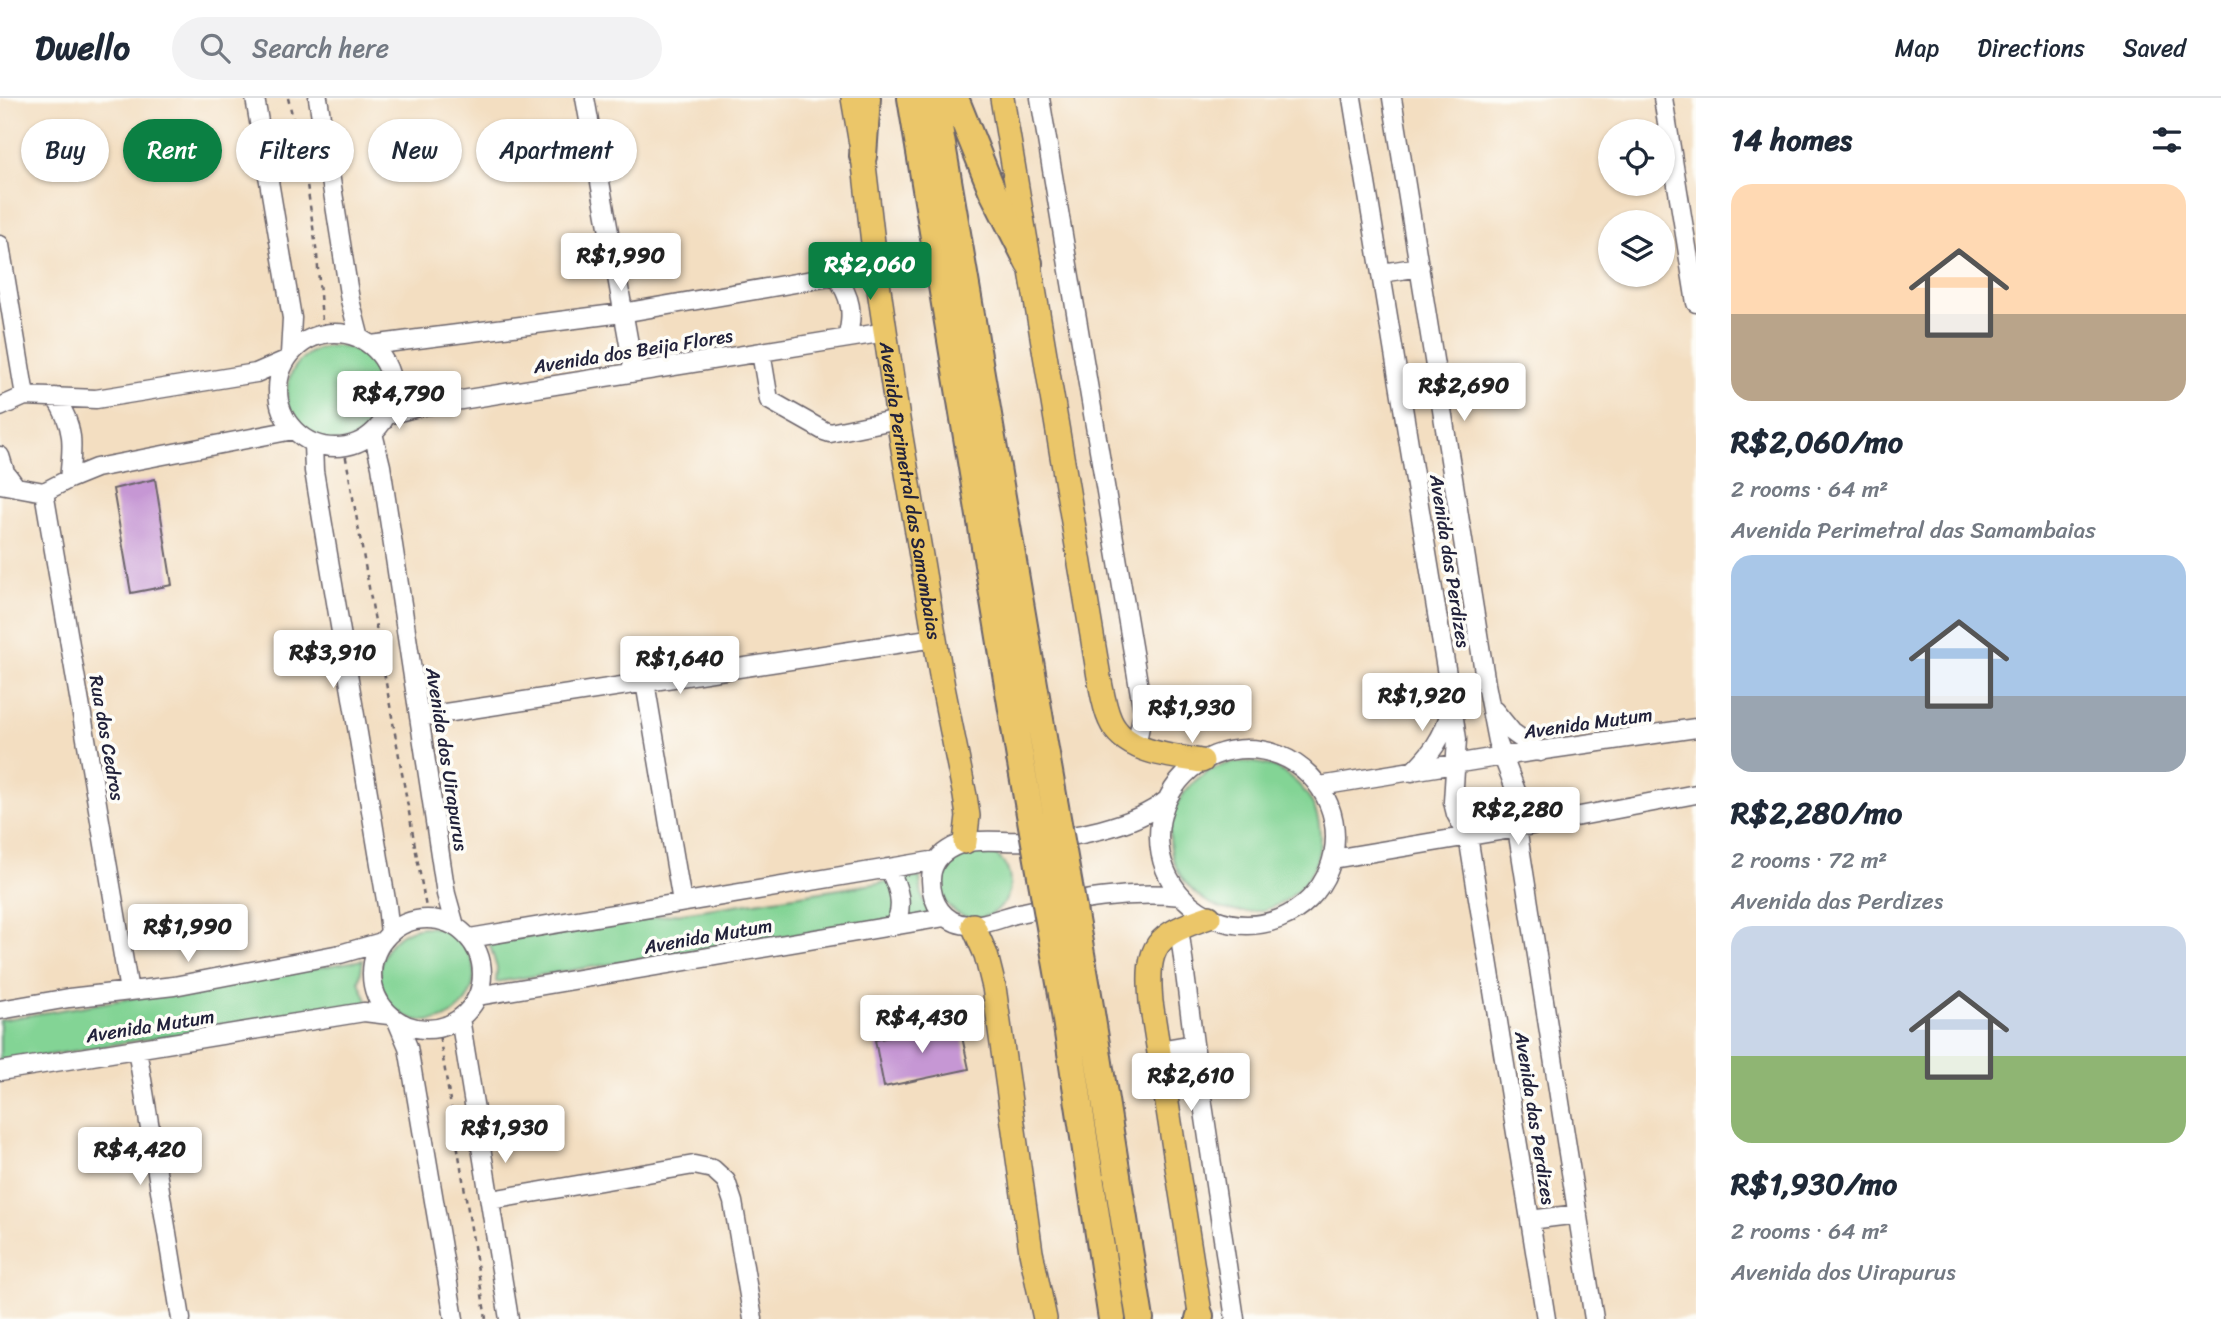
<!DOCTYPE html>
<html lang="en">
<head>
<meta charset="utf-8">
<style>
	:root { --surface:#fff; --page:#f2f2f3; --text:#1f2937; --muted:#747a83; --line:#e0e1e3; --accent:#0b8043 }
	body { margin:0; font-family:Sriracha,sans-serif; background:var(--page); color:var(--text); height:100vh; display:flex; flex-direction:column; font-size:26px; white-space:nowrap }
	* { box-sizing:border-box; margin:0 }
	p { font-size:23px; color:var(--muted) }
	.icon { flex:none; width:38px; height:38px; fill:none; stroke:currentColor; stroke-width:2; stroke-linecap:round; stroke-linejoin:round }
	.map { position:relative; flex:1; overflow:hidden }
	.sheet { display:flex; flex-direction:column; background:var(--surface); width:525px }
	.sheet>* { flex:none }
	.guide { position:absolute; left:21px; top:21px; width:665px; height:63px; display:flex; gap:14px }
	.tools { position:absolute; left:1598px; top:21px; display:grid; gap:14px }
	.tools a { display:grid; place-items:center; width:77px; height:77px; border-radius:50%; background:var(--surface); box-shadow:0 2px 5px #0004; font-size:35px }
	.price { position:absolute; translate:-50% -60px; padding:0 16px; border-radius:7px; background:#fff; color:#222; font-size:23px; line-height:46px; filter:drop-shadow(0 2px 4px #0008) }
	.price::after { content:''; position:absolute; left:50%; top:42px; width:21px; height:16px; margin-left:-10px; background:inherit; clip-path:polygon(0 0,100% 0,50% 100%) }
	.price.selected { background:var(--accent); color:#fff }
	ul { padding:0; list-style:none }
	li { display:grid; align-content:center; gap:14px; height:371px; padding:0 35px }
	li span { display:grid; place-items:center; height:217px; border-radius:21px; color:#555 }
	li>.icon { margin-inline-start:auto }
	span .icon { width:126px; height:126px; fill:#fffc; stroke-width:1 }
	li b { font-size:30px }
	h2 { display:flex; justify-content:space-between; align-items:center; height:84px; padding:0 35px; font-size:30px }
	.pill { padding:0 24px; border-radius:32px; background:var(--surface); box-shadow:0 2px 5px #0004; font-size:24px; line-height:63px }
	.pill.selected { background:var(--accent); color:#fff }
	header { display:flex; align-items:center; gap:42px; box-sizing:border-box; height:98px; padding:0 35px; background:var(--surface); border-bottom:2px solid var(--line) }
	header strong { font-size:33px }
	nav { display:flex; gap:38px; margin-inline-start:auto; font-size:24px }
	.search { width:490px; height:63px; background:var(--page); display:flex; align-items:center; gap:18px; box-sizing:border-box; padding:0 24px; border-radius:38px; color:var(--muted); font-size:26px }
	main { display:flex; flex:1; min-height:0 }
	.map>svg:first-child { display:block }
	.green { fill:#83d495; stroke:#527b68; stroke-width:2 }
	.building { fill:#c697d4 }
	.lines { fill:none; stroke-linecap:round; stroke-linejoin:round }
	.minor-casing { stroke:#6b646a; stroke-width:21 }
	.major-casing { stroke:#6b646a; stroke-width:26 }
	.highway-casing { stroke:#6b646a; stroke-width:30 }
	.path { stroke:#6b646a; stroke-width:2.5; stroke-dasharray:5 5; stroke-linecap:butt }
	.minor { stroke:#fff; stroke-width:18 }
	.major { stroke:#ebc669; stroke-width:23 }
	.highway { stroke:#ebc669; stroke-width:26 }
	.highway-bridge-casing { stroke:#6b646a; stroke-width:30; stroke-linecap:butt }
	.highway-bridge { stroke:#ebc669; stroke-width:26 }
	.labels { text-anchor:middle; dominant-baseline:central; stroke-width:7; stroke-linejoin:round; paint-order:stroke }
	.street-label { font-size:19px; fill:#22223b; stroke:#fdfcf7 }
</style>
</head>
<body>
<header>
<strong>Dwello</strong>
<div class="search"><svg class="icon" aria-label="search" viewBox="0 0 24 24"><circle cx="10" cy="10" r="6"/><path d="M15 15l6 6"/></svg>Search here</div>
<nav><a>Map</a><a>Directions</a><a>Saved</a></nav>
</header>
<main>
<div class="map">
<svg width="1696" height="1221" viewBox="0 0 1696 1221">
	<rect width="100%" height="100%" fill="#fdfcf7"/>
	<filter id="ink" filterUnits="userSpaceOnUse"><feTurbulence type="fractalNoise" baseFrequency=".0143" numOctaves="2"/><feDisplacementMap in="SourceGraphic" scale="14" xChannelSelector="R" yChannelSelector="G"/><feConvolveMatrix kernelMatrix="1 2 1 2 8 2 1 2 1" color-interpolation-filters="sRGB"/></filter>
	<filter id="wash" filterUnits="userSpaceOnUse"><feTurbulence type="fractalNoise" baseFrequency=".00686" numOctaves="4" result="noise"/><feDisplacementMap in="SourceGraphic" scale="28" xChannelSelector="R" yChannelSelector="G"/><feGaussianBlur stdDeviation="1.57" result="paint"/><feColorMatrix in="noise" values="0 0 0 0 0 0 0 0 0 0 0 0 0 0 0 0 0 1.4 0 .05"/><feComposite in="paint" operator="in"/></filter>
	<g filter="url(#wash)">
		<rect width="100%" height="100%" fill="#f3dec1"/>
		<path class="green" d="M287 296a48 48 0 1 1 96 0a48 48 0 1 1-96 0Z
			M1170 739a75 75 0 1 1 150 0a75 75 0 1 1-150 0Z
			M940 785a35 35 0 1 1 70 0a35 35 0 1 1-70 0Z
			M920,779C920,794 923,803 930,816L496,884L497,870L489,844Z
			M380 876a47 47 0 1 1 94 0a47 47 0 1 1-94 0Z
			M363,862L359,884L368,905L0,965V922Z"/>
		<g id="blocks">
			<path class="building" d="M155,381L172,487L131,495L113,391Z
				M959,925L969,971L884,989L875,942Z"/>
		</g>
	</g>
	<g filter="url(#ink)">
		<use href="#blocks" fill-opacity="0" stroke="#6b646a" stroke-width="2"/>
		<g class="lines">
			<g class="minor-casing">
				<path id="minor" d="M255,0L292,220L290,256
					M318,0L350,202L360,241
					M585,0L634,274
					M1040,0L1143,614L1136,648
					M1352,0L1452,607L1457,641L1453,704L1456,716L1468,738L1546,1221
					M1392,0L1486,586L1497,643L1516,693L1517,730L1594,1221
					M1663,0L1696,205
					M0,147L25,298
					M1382,175L1420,169
					M836,178C851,199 854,215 847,240
					M278 292a57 57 0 1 1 114 0a57 57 0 1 1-114 0Z
					M371,247L622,215L876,171
					M761,254L769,302L824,333L830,335L898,321
					M55,299C75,329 73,347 69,381
					M0,309L25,298L96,301L256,275L286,262
					M387,317L418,309L886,234
					M373,335L381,368L446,796L455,828
					M313,346L314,373L387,808L390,835
					M0,358L5,374L16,389
					M0,386L44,394L69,381L96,370L293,332
					M44,394L129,893
					M645,584L682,804
					M1494,612L1512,634L1540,654
					M419,619L935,540
					M1159 739a88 88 0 1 1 176 0a88 88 0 1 1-176 0Z
					M1412,674C1431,656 1443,640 1450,614
					M1320,688L1503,658L1696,630
					M1167,702C1134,729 1069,741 1026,743C1001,745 971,737 948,752C937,759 931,769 931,782C931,805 944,825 967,827C983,829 1007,817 1024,814C1078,802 1126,793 1182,798
					M1333,761L1517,730L1696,696
					M888,770C898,787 906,810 893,828
					M372 876a55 55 0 1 1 110 0a55 55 0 1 1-110 0Z
					M1179,829L1194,946L1235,1221
					M470,840L937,762
					M478,898L945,819
					M0,912L69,900L174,888L340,856L382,844
					M460,920L509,1221
					M397,923L408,949L454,1221
					M137,951L181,1221
					M1159,952L1194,946
					M0,973L364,914L389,917
					M491,1102L694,1067L713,1071L726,1083L733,1104L753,1221
					M1530,1122L1578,1116"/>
			</g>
			<g class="major-casing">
				<g id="major">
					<path id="s1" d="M853,0L863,58L876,171L898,321L943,589L965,698L968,718L965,744"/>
					<path d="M1002,0L1099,579C1102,593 1104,609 1110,622C1124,655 1172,658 1202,663"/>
					<path d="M973,827L986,857L994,889L1031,1154L1045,1221"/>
					<path d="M1201,1221L1151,904C1146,846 1156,837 1209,819"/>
				</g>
			</g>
			<g class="highway-casing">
				<path id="highway" d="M911,0L1020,660
					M934,0L1046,657
					M955,0L992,92L1029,165
					M863,58L867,0
					M1087,890L1140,1221
					M1062,896L1112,1221
					M1199,1221L1200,1218"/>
			</g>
			<path class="path" d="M288,0L304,65L317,157L323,236
				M344,349L428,821
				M438,930L486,1221"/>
			<use href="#minor" class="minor"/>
			<use href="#major" class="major"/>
			<use href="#highway" class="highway"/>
			<g class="highway-bridge-casing">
				<path id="highway-bridge" d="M1046,657L1087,890
					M1020,660L1062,896"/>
			</g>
			<use href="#highway-bridge" class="highway-bridge"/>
		</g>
	</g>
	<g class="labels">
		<g class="street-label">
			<text transform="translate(633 253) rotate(-9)">Avenida dos Beija Flores</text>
			<text stroke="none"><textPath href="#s1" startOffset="397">Avenida Perimetral das Samambaias</textPath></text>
			<text transform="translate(1450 463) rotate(81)">Avenida das Perdizes</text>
			<text transform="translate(1588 625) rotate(-8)">Avenida Mutum</text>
			<text transform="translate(107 640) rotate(80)">Rua dos Cedros</text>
			<text transform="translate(447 661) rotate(81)">Avenida dos Uirapurus</text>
			<text transform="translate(708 838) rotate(-10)">Avenida Mutum</text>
			<text transform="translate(150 928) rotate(-9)">Avenida Mutum</text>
			<text transform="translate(1535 1020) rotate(81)">Avenida das Perdizes</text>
		</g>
	</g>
</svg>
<div class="tools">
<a><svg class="icon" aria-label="locate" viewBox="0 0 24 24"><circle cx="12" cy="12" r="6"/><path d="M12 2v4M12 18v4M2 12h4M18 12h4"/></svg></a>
<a><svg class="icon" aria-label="layers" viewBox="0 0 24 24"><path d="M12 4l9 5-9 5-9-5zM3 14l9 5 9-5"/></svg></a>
</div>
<b class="price" style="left:621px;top:195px">R$1,990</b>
<b class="price selected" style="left:870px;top:204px">R$2,060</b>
<b class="price" style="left:1464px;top:325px">R$2,690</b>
<b class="price" style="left:399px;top:333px">R$4,790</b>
<b class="price" style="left:333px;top:592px">R$3,910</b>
<b class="price" style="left:680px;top:598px">R$1,640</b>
<b class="price" style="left:1422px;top:635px">R$1,920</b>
<b class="price" style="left:1192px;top:647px">R$1,930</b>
<b class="price" style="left:1518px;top:749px">R$2,280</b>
<b class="price" style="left:188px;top:866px">R$1,990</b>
<b class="price" style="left:922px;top:957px">R$4,430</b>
<b class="price" style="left:1191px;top:1015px">R$2,610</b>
<b class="price" style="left:505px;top:1067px">R$1,930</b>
<b class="price" style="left:140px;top:1089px">R$4,420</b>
<div class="guide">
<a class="pill">Buy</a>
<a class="pill selected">Rent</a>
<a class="pill">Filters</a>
<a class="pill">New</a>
<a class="pill">Apartment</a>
</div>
</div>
<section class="sheet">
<h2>14 homes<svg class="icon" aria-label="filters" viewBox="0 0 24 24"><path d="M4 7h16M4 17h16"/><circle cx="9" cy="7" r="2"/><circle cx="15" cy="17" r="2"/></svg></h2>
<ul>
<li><span style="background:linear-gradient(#ffd9b3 60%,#b9a48a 0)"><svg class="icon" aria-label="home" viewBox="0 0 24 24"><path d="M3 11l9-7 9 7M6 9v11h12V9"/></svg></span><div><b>R$2,060/mo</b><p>2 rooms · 64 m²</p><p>Avenida Perimetral das Samambaias</p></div></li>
<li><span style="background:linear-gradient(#a9c7e8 65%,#9aa5b1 0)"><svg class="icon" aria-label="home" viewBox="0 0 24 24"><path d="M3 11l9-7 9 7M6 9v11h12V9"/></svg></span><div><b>R$2,280/mo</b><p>2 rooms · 72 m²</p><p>Avenida das Perdizes</p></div></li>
<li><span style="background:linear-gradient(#c9d6e8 60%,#8fb573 0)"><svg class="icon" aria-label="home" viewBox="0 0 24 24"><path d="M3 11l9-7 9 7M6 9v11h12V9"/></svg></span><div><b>R$1,930/mo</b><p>2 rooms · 64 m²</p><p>Avenida dos Uirapurus</p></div></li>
</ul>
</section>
</main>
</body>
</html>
